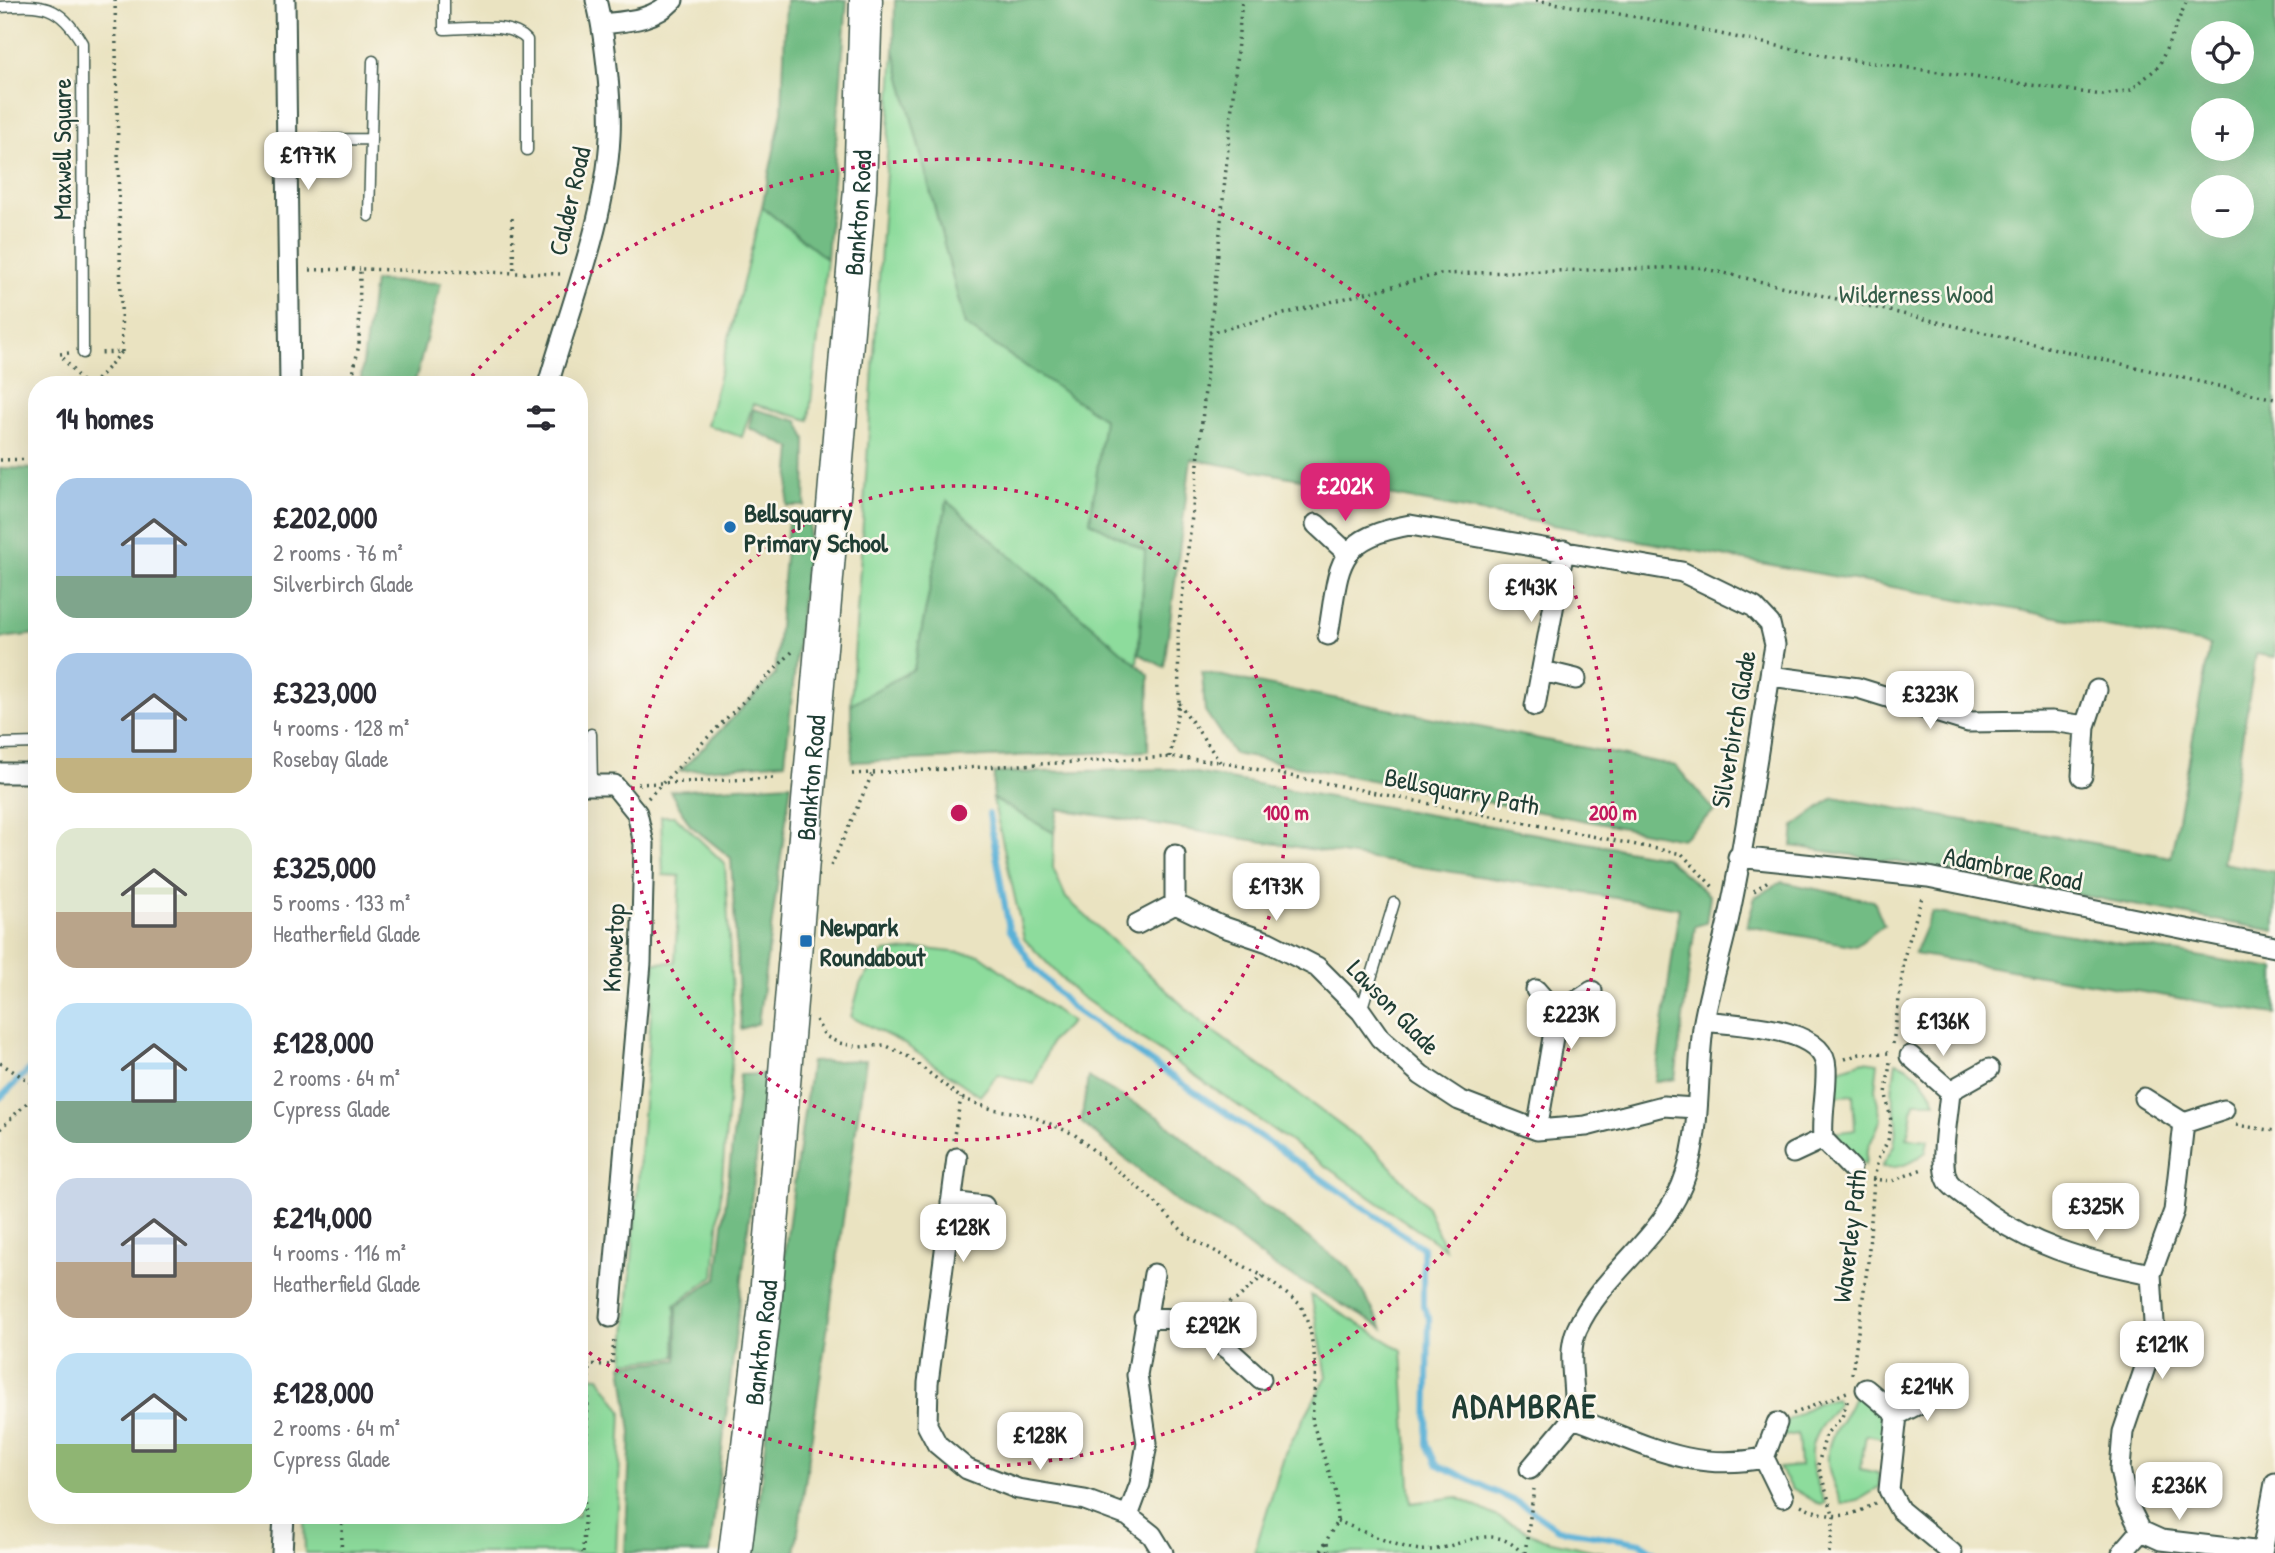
<!DOCTYPE html>
<html lang="en">
<head>
<meta charset="utf-8">
<style>
	:root { --surface:#fff; --page:#f2f2f3; --text:#2b2b33; --muted:#7c7c81; --accent:#db2777 }
	body { margin:0; font-family:"Patrick Hand",sans-serif; background:var(--page); color:var(--text); height:100vh; display:flex; flex-direction:column; font-size:26px; white-space:nowrap }
	* { box-sizing:border-box; margin:0 }
	p { font-size:23px; color:var(--muted) }
	.icon { flex:none; width:38px; height:38px; fill:none; stroke:currentColor; stroke-width:2; stroke-linecap:round; stroke-linejoin:round }
	.map { position:relative; flex:1; overflow:hidden }
	.drawer { position:absolute; left:28px; top:376px; width:560px; height:1148px; display:flex; flex-direction:column; background:var(--surface); border-radius:28px; box-shadow:0 7px 28px #0002 }
	.drawer>* { flex:none }
	.tools { position:absolute; left:2191px; top:21px; display:grid; gap:14px }
	.tools a { display:grid; place-items:center; width:63px; height:63px; border-radius:50%; background:var(--surface); box-shadow:0 7px 28px #0002; font-size:35px }
	.price { position:absolute; translate:-50% -60px; padding:0 16px; border-radius:14px; background:#fff; color:#222; font-size:23px; line-height:46px; filter:drop-shadow(0 2px 4px #0008) }
	.price::after { content:''; position:absolute; left:50%; top:42px; width:21px; height:16px; margin-left:-10px; background:inherit; clip-path:polygon(0 0,100% 0,50% 100%) }
	.price.on { background:var(--accent); color:#fff }
	ul { padding:0; list-style:none }
	li { display:flex; align-items:center; gap:21px; height:175px; padding:0 28px }
	li span { display:grid; place-items:center; flex:none; width:196px; height:140px; border-radius:21px; color:#555 }
	li>.icon { margin-inline-start:auto }
	span .icon { width:84px; height:84px; fill:#fffc; stroke-width:1 }
	li b { font-size:30px }
	h2 { display:flex; justify-content:space-between; align-items:center; height:84px; padding:0 28px; font-size:30px }
	.map>svg:first-child { display:block }
	.green { fill:#8ddc9c; stroke:#568c68; stroke-width:2 }
	.forest { fill:#72bc84; stroke:#487c5c; stroke-width:2; fill-rule:evenodd }
	.lines { fill:none; stroke-linecap:round; stroke-linejoin:round }
	.stream { stroke:#5ab1d7; stroke-width:6 }
	.lane-casing { stroke:#3d5649; stroke-width:13 }
	.street-casing { stroke:#3d5649; stroke-width:23 }
	.primary-casing { stroke:#3d5649; stroke-width:35 }
	.path { stroke:#3d5649; stroke-width:3.5; stroke-dasharray:2 5; stroke-linecap:butt }
	.lane { stroke:#fff; stroke-width:10 }
	.street { stroke:#fff; stroke-width:19 }
	.primary { stroke:#fff; stroke-width:32 }
	.ring { fill:none; stroke:#c2185b; stroke-width:3.5; stroke-dasharray:3.5 7 }
	.poi-dot { fill:#1f6fb2; stroke:#fbf7ec; stroke-width:2.5 }
	.labels { text-anchor:middle; dominant-baseline:central; stroke-width:5; stroke-linejoin:round; paint-order:stroke }
	.street-label { font-size:26px; fill:#1f3d34; stroke:#fbf7ec }
	.park-label { font-size:26px; fill:#355d49; stroke:#fbf7ec }
	.poi-label { font-size:26px; font-weight:bold; fill:#1f3d34; stroke:#fbf7ec; text-anchor:start }
	.district-label { font-size:33px; font-weight:bold; letter-spacing:2px; fill:#1f3d34; stroke:#fbf7ec }
	.centre { fill:#c2185b; stroke:#fbf7ec; stroke-width:3.5 }
	.ring-label { font-size:21px; text-anchor:middle; font-weight:bold; fill:#c2185b; stroke:#fbf7ec; stroke-width:5; stroke-linejoin:round; paint-order:stroke }
</style>
</head>
<body>
<div class="map">
<svg width="2275" height="1553" viewBox="0 0 2275 1553">
	<rect width="100%" height="100%" fill="#fbf7ec"/>
	<filter id="ink" filterUnits="userSpaceOnUse"><feTurbulence type="fractalNoise" baseFrequency=".0143" numOctaves="2"/><feDisplacementMap in="SourceGraphic" scale="14" xChannelSelector="R" yChannelSelector="G"/><feConvolveMatrix kernelMatrix="1 2 1 2 8 2 1 2 1" color-interpolation-filters="sRGB"/></filter>
	<filter id="wash" filterUnits="userSpaceOnUse"><feTurbulence type="fractalNoise" baseFrequency=".00686" numOctaves="4" result="noise"/><feDisplacementMap in="SourceGraphic" scale="28" xChannelSelector="R" yChannelSelector="G"/><feGaussianBlur stdDeviation="1.57" result="paint"/><feColorMatrix in="noise" values="0 0 0 0 0 0 0 0 0 0 0 0 0 0 0 0 0 1.4 0 .05"/><feComposite in="paint" operator="in"/></filter>
	<g filter="url(#wash)">
		<rect width="100%" height="100%" fill="#eae3c1"/>
		<path class="green" d="M894,50L965,325L1105,419L1090,522L1146,551L1137,665L947,502L914,669L851,704Z
			M762,207L827,259L809,420L753,404L742,437L707,425Z
			M993,799L1054,833L1053,868L1066,898L1202,1023L1378,1153L1426,1205L1445,1249L1076,993L1024,939Z
			M661,816H675L725,864L734,1031L714,1276L675,1305V1357L624,1362L655,963L675,962L680,876L663,875Z
			M925,949L980,955L1071,1022L1051,1042L1034,1084L998,1074L980,1096L903,1043L851,1017L860,984L884,952Z
			M1864,1061L1878,1063L1875,1089L1881,1119L1867,1151L1865,1165L1847,1152L1832,1133L1855,1130L1853,1095L1828,1097L1838,1069Z
			M1896,1062C1916,1068 1927,1084 1936,1102H1914L1907,1138L1928,1140L1926,1152C1911,1163 1901,1169 1882,1167L1894,1145L1897,1123L1892,1092Z
			M1311,1295L1402,1350L1411,1503L1457,1497L1543,1539L1604,1553H1254L1285,1453L1327,1376Z
			M579,1376L599,1377L622,1411L616,1553H305L304,1516H579Z
			M1855,1393C1876,1400 1886,1418 1886,1439L1866,1435L1860,1469L1878,1473L1880,1487L1857,1501L1842,1504C1831,1479 1820,1457 1835,1431C1843,1417 1851,1408 1855,1393Z
			M1836,1398L1838,1403C1805,1446 1804,1452 1825,1503L1821,1505L1792,1488L1779,1468L1800,1466L1798,1434L1779,1437L1780,1425L1817,1403Z"/>
		<path class="forest" d="M786,0H847L827,259L762,207L782,112Z
			M895,0H2275V657L2256,654L2222,863L2275,872V931L1928,867L1792,846L1794,826L1834,797L2171,857L2210,645L1191,459L1164,667L1139,654L1145,551L1090,522L1104,419L965,325L894,50ZM2203,33H2242V72H2203ZM2203,110H2242V149H2203ZM2203,187H2242V226H2203Z
			M374,281L441,283L414,385H360Z
			M753,409L798,421L806,439L805,506H787L792,448L749,428Z
			M0,468L37,469V634L0,638Z
			M947,501L1149,675L1148,751L852,762L851,704L914,669Z
			M788,522L810,525L785,762L680,771L775,675Z
			M1202,672L1676,766L1714,811L1682,839L1234,754L1205,711Z
			M1173,769L1665,857L1710,896L1706,923L1695,926L1675,1079L1655,1082L1679,908L1058,809L1054,833L993,798L994,773Z
			M791,784L758,1023L741,1029L731,858L690,825L670,791Z
			M1782,882L1874,901L1884,925L1856,946L1747,926L1755,897Z
			M1932,912L2275,969V1014L1914,954Z
			M866,1060L795,1553H755L778,1300L811,1062Z
			M766,1074L710,1553H625L631,1432L622,1365L677,1360V1306L717,1278L740,1075Z
			M1088,1077L1160,1118L1250,1195L1349,1268L1383,1328L1271,1264L1228,1231L1187,1210L1081,1122Z"/>
		<g class="lines">
			<path class="stream" d="M989,814L1009,929L1033,966L1072,1008L1423,1248V1306L1429,1318L1427,1444L1436,1464L1525,1506L1558,1529L1641,1543L1656,1553
				M0,1098L37,1062"/>
		</g>
	</g>
	<g filter="url(#ink)">
		<g class="lines">
			<g class="lane-casing">
				<path id="lane" d="M444,0V29C468,29 510,21 527,40V150
					M0,7C43,4 59,4 82,43L83,353
					M287,140L371,139L373,61
					M369,216L371,139
					M591,734L592,785
					M0,744L37,743
					M1361,1011L1394,903"/>
			</g>
			<g class="street-casing">
				<path id="street" d="M285,0L290,385
					M602,24C629,21 654,20 673,0
					M548,385C570,307 606,219 610,137C612,102 605,34 596,0
					M1316,524L1346,552
					M1328,635C1340,567 1332,539 1410,525L1682,572L1754,607L1770,624L1775,645C1760,732 1749,820 1731,907C1724,945 1711,982 1704,1021C1696,1071 1702,1125 1686,1174C1666,1238 1604,1270 1577,1329C1565,1356 1578,1390 1573,1418C1642,1442 1689,1473 1764,1458L1777,1423
					M1543,671L1576,679
					M1770,676L1858,688L1968,722L2052,721L2085,726L2082,776
					M1535,706L1564,550
					M2085,726L2097,690
					M0,773H37
					M579,785H614L637,813L644,844L641,963L610,1317
					M1738,857L1928,877L2275,947
					M1175,904V855
					M1137,924L1175,904L1221,926L1268,942L1317,967L1361,1011L1380,1038L1421,1075L1459,1100L1537,1130L1586,1126L1663,1106L1696,1108
					M1536,990L1557,1014L1537,1130
					M1557,1014L1592,991
					M1704,1021C1735,1025 1825,1026 1826,1068C1827,1092 1821,1115 1823,1139L1851,1168
					M1910,1056L1950,1091
					M1989,1069L1950,1091C1949,1112 1938,1164 1948,1181C1953,1189 1966,1196 1973,1202C2026,1245 2084,1261 2151,1274
					M2184,1123L2224,1110
					M1793,1153L1823,1139
					M957,1158L928,1383L927,1425L937,1444L967,1469L1018,1489L1085,1500L1128,1516L1152,1535L1163,1553
					M951,1202L984,1206
					M1144,1318L1184,1319L1230,1351L1261,1379
					M1866,1389L1897,1415L1889,1490L1900,1510L1952,1553
					M1897,1415L1938,1394
					M1764,1458L1783,1497
					M1530,1469L1573,1418
					M1128,1516L1140,1484L1147,1443L1137,1375L1154,1274
					M2141,1531L2127,1503L2120,1469L2123,1432L2151,1350L2154,1323L2151,1274L2174,1211L2184,1123L2144,1098
					M282,1553L284,1516
					M2122,1553L2141,1531L2161,1540L2262,1552
					M2262,1553L2275,1483"/>
			</g>
			<g class="primary-casing">
				<g id="primary">
					<path id="s1" d="M735,1553L766,1296L860,189L866,0"/>
				</g>
			</g>
			<path class="path" d="M115,0L122,352
				M1536,0L1648,19L1831,57L2103,95L2131,90L2159,66L2187,0
				M512,218L514,273
				M310,270L360,269
				M1209,333L1440,274L1697,267L2275,399
				M69,353L60,354L85,385
				M92,385L122,352L98,353
				M351,385L359,344L360,269L560,274
				M0,460L37,459
				M1179,703L1220,762
				M1170,757L1179,703L1178,633L1197,474L1242,0
				M852,774L1170,757L1220,762L1682,854L1714,888
				M638,784L775,778
				M648,798L795,649
				M831,866L873,772
				M1754,891L1768,881
				M816,1020L825,1036L839,1043L859,1047L885,1045L909,1057L961,1098L992,1109L1029,1115L1074,1134L1154,1201L1188,1237L1263,1276L1301,1305L1310,1329L1316,1367L1312,1421L1336,1493L1337,1521L1320,1553
				M1893,1044L1905,954L1922,897
				M1845,1059L1860,1054L1892,1053
				M0,1063L37,1086
				M2236,1125L2275,1131
				M0,1129L37,1093
				M953,1140L961,1098
				M1872,1179L1892,1181L1925,1168
				M1210,1311L1237,1299L1263,1276
				M579,1364L612,1365L614,1337
				M1852,1374L1868,1262L1874,1180L1878,1159L1888,1141L1891,1121L1886,1094L1890,1062
				M1793,1414L1847,1392
				M1801,1505C1828,1519 1848,1520 1875,1503
				M1337,1521C1364,1531 1392,1546 1420,1550C1457,1553 1489,1517 1522,1553
				M1327,1543L1329,1553
				M341,1553L343,1516
				M583,1553L589,1364
				M1525,1553L1534,1489
				M1829,1553L1834,1517L1818,1465L1826,1434L1842,1417L1848,1399"/>
			<use href="#lane" class="lane"/>
			<use href="#street" class="street"/>
			<use href="#primary" class="primary"/>
		</g>
	</g>
	<g class="ring">
		<circle cx="959" cy="813" r="327"/>
		<path d="M465 384A654 654 0 1 1 584 1349"/>
	</g>
	<g class="poi-dot">
		<circle cx="730" cy="527" r="7"/>
		<rect x="799" y="934" width="14" height="14" rx="3.5"/>
	</g>
	<g class="labels">
		<g class="street-label">
			<text transform="translate(61 149) rotate(-90)">Maxwell Square</text>
			<text transform="translate(569 201) rotate(-77)">Calder Road</text>
			<text stroke="none"><textPath href="#s1" startOffset="1346">Bankton Road</textPath></text>
			<text transform="translate(1733 729) rotate(-80)">Silverbirch Glade</text>
			<text stroke="none"><textPath href="#s1" startOffset="779">Bankton Road</textPath></text>
			<text transform="translate(1462 791) rotate(11)">Bellsquarry Path</text>
			<text transform="translate(2013 868) rotate(11)">Adambrae Road</text>
			<text transform="translate(613 948) rotate(-87)">Knowetop</text>
			<text transform="translate(1394 1007) rotate(46)">Lawson Glade</text>
			<text transform="translate(1849 1236) rotate(-83)">Waverley Path</text>
			<text stroke="none"><textPath href="#s1" startOffset="212">Bankton Road</textPath></text>
		</g>
		<g class="park-label">
			<text x="1916" y="293">Wilderness Wood</text>
		</g>
		<g class="poi-label">
			<text x="744" y="512">Bellsquarry<tspan x="744" dy="30">Primary School</tspan></text>
			<text x="820" y="926">Newpark<tspan x="820" dy="30">Roundabout</tspan></text>
		</g>
		<g class="district-label">
			<text x="1525" y="1406">ADAMBRAE</text>
		</g>
	</g>
	<circle cx="959" cy="813" r="10" class="centre"/>
	<g class="ring-label">
		<text x="1286" y="820">100 m</text>
		<text x="1613" y="820">200 m</text>
	</g>
</svg>
<div class="tools">
<a><svg class="icon" aria-label="locate" viewBox="0 0 24 24"><circle cx="12" cy="12" r="6"/><path d="M12 2v4M12 18v4M2 12h4M18 12h4"/></svg></a>
<a>+</a>
<a>−</a>
</div>
<b class="price" style="left:308px;top:192px">£177K</b>
<b class="price on" style="left:1345px;top:523px">£202K</b>
<b class="price" style="left:1531px;top:624px">£143K</b>
<b class="price" style="left:1930px;top:731px">£323K</b>
<b class="price" style="left:1276px;top:923px">£173K</b>
<b class="price" style="left:1571px;top:1051px">£223K</b>
<b class="price" style="left:1943px;top:1058px">£136K</b>
<b class="price" style="left:2096px;top:1243px">£325K</b>
<b class="price" style="left:963px;top:1264px">£128K</b>
<b class="price" style="left:1213px;top:1362px">£292K</b>
<b class="price" style="left:2162px;top:1381px">£121K</b>
<b class="price" style="left:1927px;top:1423px">£214K</b>
<b class="price" style="left:1040px;top:1472px">£128K</b>
<b class="price" style="left:2179px;top:1522px">£236K</b>
<section class="drawer">
<h2>14 homes<svg class="icon" aria-label="filters" viewBox="0 0 24 24"><path d="M4 7h16M4 17h16"/><circle cx="9" cy="7" r="2"/><circle cx="15" cy="17" r="2"/></svg></h2>
<ul>
<li><span style="background:linear-gradient(#a9c7e8 70%,#7fa58c 0)"><svg class="icon" aria-label="home" viewBox="0 0 24 24"><path d="M3 11l9-7 9 7M6 9v11h12V9"/></svg></span><div><b>£202,000</b><p>2 rooms · 76 m²</p><p>Silverbirch Glade</p></div></li>
<li><span style="background:linear-gradient(#a9c7e8 75%,#c2b280 0)"><svg class="icon" aria-label="home" viewBox="0 0 24 24"><path d="M3 11l9-7 9 7M6 9v11h12V9"/></svg></span><div><b>£323,000</b><p>4 rooms · 128 m²</p><p>Rosebay Glade</p></div></li>
<li><span style="background:linear-gradient(#dfe7d0 60%,#b9a48a 0)"><svg class="icon" aria-label="home" viewBox="0 0 24 24"><path d="M3 11l9-7 9 7M6 9v11h12V9"/></svg></span><div><b>£325,000</b><p>5 rooms · 133 m²</p><p>Heatherfield Glade</p></div></li>
<li><span style="background:linear-gradient(#bfe0f5 70%,#7fa58c 0)"><svg class="icon" aria-label="home" viewBox="0 0 24 24"><path d="M3 11l9-7 9 7M6 9v11h12V9"/></svg></span><div><b>£128,000</b><p>2 rooms · 64 m²</p><p>Cypress Glade</p></div></li>
<li><span style="background:linear-gradient(#c9d6e8 60%,#b9a48a 0)"><svg class="icon" aria-label="home" viewBox="0 0 24 24"><path d="M3 11l9-7 9 7M6 9v11h12V9"/></svg></span><div><b>£214,000</b><p>4 rooms · 116 m²</p><p>Heatherfield Glade</p></div></li>
<li><span style="background:linear-gradient(#bfe0f5 65%,#8fb573 0)"><svg class="icon" aria-label="home" viewBox="0 0 24 24"><path d="M3 11l9-7 9 7M6 9v11h12V9"/></svg></span><div><b>£128,000</b><p>2 rooms · 64 m²</p><p>Cypress Glade</p></div></li>
</ul>
</section>
</div>
</body>
</html>
